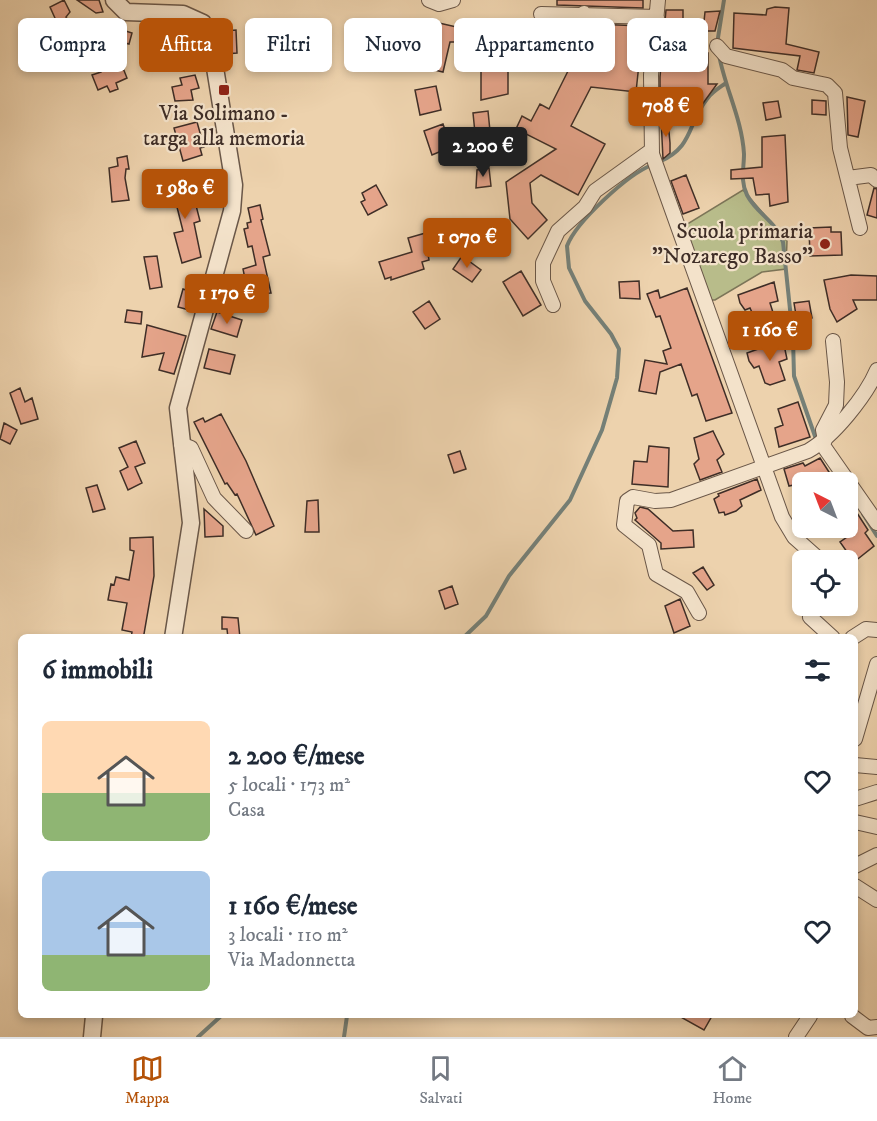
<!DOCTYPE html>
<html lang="it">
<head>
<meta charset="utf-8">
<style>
	:root { --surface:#fff; --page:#f6f6f7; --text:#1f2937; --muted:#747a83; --line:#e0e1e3; --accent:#b45309 }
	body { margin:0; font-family:"IM FELL DW Pica",serif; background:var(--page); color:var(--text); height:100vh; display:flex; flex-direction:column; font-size:22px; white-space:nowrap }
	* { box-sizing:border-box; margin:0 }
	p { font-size:20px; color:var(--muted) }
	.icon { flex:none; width:33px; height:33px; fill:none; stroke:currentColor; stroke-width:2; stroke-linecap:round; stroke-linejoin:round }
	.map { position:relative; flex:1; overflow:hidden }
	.side { position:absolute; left:18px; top:634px; width:840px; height:384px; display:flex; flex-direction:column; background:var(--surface); border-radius:9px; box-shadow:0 3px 9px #0003 }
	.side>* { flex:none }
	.banner { position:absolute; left:18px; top:18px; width:842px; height:54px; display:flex; gap:12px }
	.needle { width:39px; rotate:318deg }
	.buttons { position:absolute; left:792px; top:472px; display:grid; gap:12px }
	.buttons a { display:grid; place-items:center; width:66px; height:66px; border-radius:9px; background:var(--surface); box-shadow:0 3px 9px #0003; font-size:30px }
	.price { position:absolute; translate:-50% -51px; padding:0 14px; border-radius:6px; background:var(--accent); color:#fff; font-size:20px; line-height:39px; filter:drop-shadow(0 2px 3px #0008) }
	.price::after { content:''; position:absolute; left:50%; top:36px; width:18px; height:14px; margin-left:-9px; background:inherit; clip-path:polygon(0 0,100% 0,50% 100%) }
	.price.on { background:#222; color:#fff }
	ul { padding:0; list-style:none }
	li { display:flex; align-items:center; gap:18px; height:150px; padding:0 24px }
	li span { display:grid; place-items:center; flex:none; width:168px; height:120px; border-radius:9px; color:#555 }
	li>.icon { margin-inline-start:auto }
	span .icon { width:72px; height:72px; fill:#fffc; stroke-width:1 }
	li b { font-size:26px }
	h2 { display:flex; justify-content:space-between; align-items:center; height:72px; padding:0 24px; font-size:26px }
	.pill { padding:0 21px; border-radius:9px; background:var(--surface); box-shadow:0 3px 9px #0003; font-size:21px; line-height:54px }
	.pill.on { background:var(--accent); color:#fff }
	.dock { display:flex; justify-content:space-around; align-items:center; height:84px; border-top:2px solid var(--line); background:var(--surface); font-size:16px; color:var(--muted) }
	.dock a { display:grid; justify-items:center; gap:3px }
	.dock .on { color:var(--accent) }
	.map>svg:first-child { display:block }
	.green { fill:#b8bc8a; stroke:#7c7558; stroke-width:1.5 }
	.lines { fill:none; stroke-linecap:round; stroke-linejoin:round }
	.stream { stroke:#758078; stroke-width:4 }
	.building { fill:#e5a48a; stroke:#3f2e27; stroke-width:1.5 }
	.minor-casing { stroke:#6a5748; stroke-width:16 }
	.tertiary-casing { stroke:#6a5748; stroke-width:19 }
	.minor { stroke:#f3e2ca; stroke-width:14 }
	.tertiary { stroke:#f3e2ca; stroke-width:16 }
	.poi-dot { fill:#8f2418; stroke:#f3e2ca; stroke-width:2 }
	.labels { text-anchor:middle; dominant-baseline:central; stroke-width:4.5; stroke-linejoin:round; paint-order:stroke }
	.poi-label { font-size:22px; fill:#3f2e27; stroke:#f3e2ca }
</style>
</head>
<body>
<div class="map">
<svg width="877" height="1037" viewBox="0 0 877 1037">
	<rect width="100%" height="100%" fill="#edd2ad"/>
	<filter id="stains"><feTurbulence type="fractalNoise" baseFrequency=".00333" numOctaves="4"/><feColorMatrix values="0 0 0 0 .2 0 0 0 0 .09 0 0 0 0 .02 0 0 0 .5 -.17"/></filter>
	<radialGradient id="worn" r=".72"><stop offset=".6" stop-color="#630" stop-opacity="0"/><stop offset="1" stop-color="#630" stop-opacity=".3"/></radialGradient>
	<path class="green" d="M743,190L787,241L786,269L762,272L715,300H710L684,226Z"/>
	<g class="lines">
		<path class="stream" d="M717,44L724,0
			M719,55C725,88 742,119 744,154C744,168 740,181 747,195C757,214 776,221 783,242L793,338L794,376L817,442
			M659,162C694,147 687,124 707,99C712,92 719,88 726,83
			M863,514L877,536
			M463,638L486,616L509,576L570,500L602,430L617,378L619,349L611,334L585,301L569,268L567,246C576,222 628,174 652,165
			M198,1037L221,1016
			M344,1037L347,1016"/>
	</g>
	<path class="building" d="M64,0L70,12L66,17L69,22L59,27L50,7Z
		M77,0H99L103,12L96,13Z
		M557,0H643V8L557,5Z
		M775,7L789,8L786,44L819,52L814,73L797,70L800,56L733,48L734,13L766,15L767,9Z
		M666,10H683V53H708V84H717L696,113L660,111V77Z
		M720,11L715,31H703L705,12Z
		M536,21L560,23L573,28L569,45L564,48L533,41L509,42L511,27L534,26Z
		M439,23L461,28L457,42H450L443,72L430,69Z
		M592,24L643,26L636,92L591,87L571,126L605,144L578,195L541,175L530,183L532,203L547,220L528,239L510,219L506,182L556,149L516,129L522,116L531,121L540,104L549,109L571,65L578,62L585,65Z
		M113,27L132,33L129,44L121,42Z
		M236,30L237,53L225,54L224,31Z
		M156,48L165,50L162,64L148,61L151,50Z
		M481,60H508V94L481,100Z
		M107,63L109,68L121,63L127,78L116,83L118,89L110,92L107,86L98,90L92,75L101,72L99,67Z
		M195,75L199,88L191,90L193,100L175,101L172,87L182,85L180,78Z
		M436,86L441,110L420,115L415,90Z
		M847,97L865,101L858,137L848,135Z
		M812,100L826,101V115L812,114Z
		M778,101L781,117L766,120L763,103Z
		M488,111L490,131L475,133L473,113Z
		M661,118L668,121L670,143V153L663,159Z
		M197,122L204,147L200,148L202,155L183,161L174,128Z
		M443,124L451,147L432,155L424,131Z
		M785,135L788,202L770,206L769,194L756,195L753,178L731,179V170L762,167V137Z
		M127,156L129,169H126L125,178L129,200L112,202L109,168L118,166L117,158Z
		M489,168L491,186L476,188L477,170Z
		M686,175L699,208L683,214L671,181Z
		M190,182L200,221L194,223L201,257L182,263L174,233L183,231L176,203L169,205L164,188Z
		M376,185L387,205L368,215L361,202L365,200L362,193Z
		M874,188L877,189V218L867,215Z
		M260,205L263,219L261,220L270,255L263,257L271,293L248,294L243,269L256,265L252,246L248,247L244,229L248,228L247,223L251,222L248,208Z
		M474,220H491V240H474Z
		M831,227V232H841L842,255L810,256L809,228Z
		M429,232L435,252L428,254L429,260L422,262L424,269L391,280V277L385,279L379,262L412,252L408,238Z
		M157,256L162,287L150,289L144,257Z
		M462,256L481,270L472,282L453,269Z
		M521,271L541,305L523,316L503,282Z
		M851,275L877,276V300H853L857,309L837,322L830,309L824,280Z
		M639,281L640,299L620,298L619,282Z
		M774,282L778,301L770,303L776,322L761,327L757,324L750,308L745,310L740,303L738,295Z
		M687,288L732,413L706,421L697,394L692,396L681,364L660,372L656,394L639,391L645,360L667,364L663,351L671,348L660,316L656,317L647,294L658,290L660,298Z
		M183,289L198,294L193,311L178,307Z
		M429,301L440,319L425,329L413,312Z
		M809,301L812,318L797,321L794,303Z
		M127,310L142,312L141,324L125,322Z
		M217,312L242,320L237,337L211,329Z
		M147,325L186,336L174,374L159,370L164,353L142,357Z
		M783,340L787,359L779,362L785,380L770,385L765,383L759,366L754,368L749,361L747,353Z
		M209,349L235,355L230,374L204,368Z
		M20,388L25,402L32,398L38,419L21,424L10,393Z
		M798,402L810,437L779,447L775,428L783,425L778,409Z
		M221,414L246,461L274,526L256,535L237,494L235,495L227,483L225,484L194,422L203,418L205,422Z
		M4,423L17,430L10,444L0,439Z
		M713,431L724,454L717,460L722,472L700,480L694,464L699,459L694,438Z
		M136,441L145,463L135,467L142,483L128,490L120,471L128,467L119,448Z
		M649,446L669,448L668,487L632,484L634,461L647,462Z
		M460,451L466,469L454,473L448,455Z
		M820,458L836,483L811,481L789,486L784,469L803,463L805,466Z
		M757,479L761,490L740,500L742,506L736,511L725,515L724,512L719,513L714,499L719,496L718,494Z
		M97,485L105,509L93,512L86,488Z
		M848,499L868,530L865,533L874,546L854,562L840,542L850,535L848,531Z
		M318,500L319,532H305L307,501Z
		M640,507L648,509L673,531L693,530L694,547L661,549V543L635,520L637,518L635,513Z
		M204,509L223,526V536L205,537Z
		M153,537L154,576L144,634L141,638H131L132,632L122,630L127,603L108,600L111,584L114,585L116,577L129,580L134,551L130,550V538Z
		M703,567L714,585L707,590L693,573Z
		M452,586L458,604L445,609L439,591Z
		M680,599L690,626L674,633L665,606Z
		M222,617L238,618L240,638H228L227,629H222Z
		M679,1016H712L704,1030Z"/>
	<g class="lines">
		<g class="minor-casing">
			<path id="minor" d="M429,0L439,4L453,0
				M658,0L651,75L652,154L782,517L794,537L821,561
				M541,14L657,17
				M717,46L726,56L782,70L793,78L827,85L835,93L840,148L860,228
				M557,57C582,63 582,31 584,13
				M848,178L871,175L877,180
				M553,305L543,281V263L558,231L585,207L595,191L652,150
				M825,440L823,430L836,405L837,382L833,341
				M181,444L191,448L214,498L246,531
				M822,444L877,523
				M815,606L810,617L833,638
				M699,613L687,592L656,574L649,545L624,525L627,501L633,497L655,501L671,500L808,451C833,437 866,396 877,370
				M852,638L866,629L877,630
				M855,739L877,664
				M855,765L877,767
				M855,799L877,792
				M855,822L877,827
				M855,866L877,855
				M855,886L877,900
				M852,1016L868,1028L877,1027
				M796,1037L810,1016"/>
		</g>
		<g class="tertiary-casing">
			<path id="tertiary" d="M114,0L126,12L183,14L203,23L210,37L234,185L232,211L178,408L191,523L173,638
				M92,1037L94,1016"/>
		</g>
		<use href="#minor" class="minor"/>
		<use href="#tertiary" class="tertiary"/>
	</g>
	<g class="poi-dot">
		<rect x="218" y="84" width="12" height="12" rx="3"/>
		<circle cx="825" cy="244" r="6"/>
	</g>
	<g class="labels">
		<g class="poi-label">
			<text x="224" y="113">Via Solimano -<tspan x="224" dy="25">targa alla memoria</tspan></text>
			<text x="813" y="231" text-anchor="end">Scuola primaria<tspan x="813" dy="25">"Nozarego Basso"</tspan></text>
		</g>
	</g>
	<rect width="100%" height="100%" filter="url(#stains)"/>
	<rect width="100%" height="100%" fill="url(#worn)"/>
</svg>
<div class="buttons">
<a><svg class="needle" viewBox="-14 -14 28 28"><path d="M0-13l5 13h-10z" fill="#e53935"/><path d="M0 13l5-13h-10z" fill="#747a83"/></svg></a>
<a><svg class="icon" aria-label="locate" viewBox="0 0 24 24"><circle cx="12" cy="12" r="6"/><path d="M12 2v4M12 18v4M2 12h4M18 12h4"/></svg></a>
</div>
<b class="price" style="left:666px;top:138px">708 €</b>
<b class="price on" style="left:483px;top:178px">2 200 €</b>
<b class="price" style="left:185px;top:220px">1 980 €</b>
<b class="price" style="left:467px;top:269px">1 070 €</b>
<b class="price" style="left:227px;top:325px">1 170 €</b>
<b class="price" style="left:770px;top:362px">1 160 €</b>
<div class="banner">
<a class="pill">Compra</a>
<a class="pill on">Affitta</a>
<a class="pill">Filtri</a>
<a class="pill">Nuovo</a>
<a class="pill">Appartamento</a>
<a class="pill">Casa</a>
</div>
<section class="side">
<h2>6 immobili<svg class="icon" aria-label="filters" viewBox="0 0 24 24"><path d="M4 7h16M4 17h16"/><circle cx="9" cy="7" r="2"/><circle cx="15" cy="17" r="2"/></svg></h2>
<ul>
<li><span style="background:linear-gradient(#ffd9b3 60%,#8fb573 0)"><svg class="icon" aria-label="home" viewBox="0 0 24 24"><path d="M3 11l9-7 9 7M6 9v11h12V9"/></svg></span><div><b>2 200 €/mese</b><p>5 locali · 173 m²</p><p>Casa</p></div><svg class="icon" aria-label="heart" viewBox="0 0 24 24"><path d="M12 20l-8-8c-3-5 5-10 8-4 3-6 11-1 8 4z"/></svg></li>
<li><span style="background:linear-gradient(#a9c7e8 70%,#8fb573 0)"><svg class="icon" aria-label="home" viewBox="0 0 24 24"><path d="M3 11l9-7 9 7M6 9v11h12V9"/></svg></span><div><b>1 160 €/mese</b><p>3 locali · 110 m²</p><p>Via Madonnetta</p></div><svg class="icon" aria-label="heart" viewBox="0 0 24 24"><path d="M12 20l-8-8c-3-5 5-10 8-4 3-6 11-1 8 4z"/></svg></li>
</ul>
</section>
</div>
<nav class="dock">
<a class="on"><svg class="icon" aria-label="map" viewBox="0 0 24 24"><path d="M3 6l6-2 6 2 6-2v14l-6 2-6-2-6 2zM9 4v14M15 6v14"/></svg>Mappa</a>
<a><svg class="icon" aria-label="saved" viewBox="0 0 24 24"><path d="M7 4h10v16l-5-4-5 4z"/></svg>Salvati</a>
<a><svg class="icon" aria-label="home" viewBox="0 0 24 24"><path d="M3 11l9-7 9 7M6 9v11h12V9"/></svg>Home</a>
</nav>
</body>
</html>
